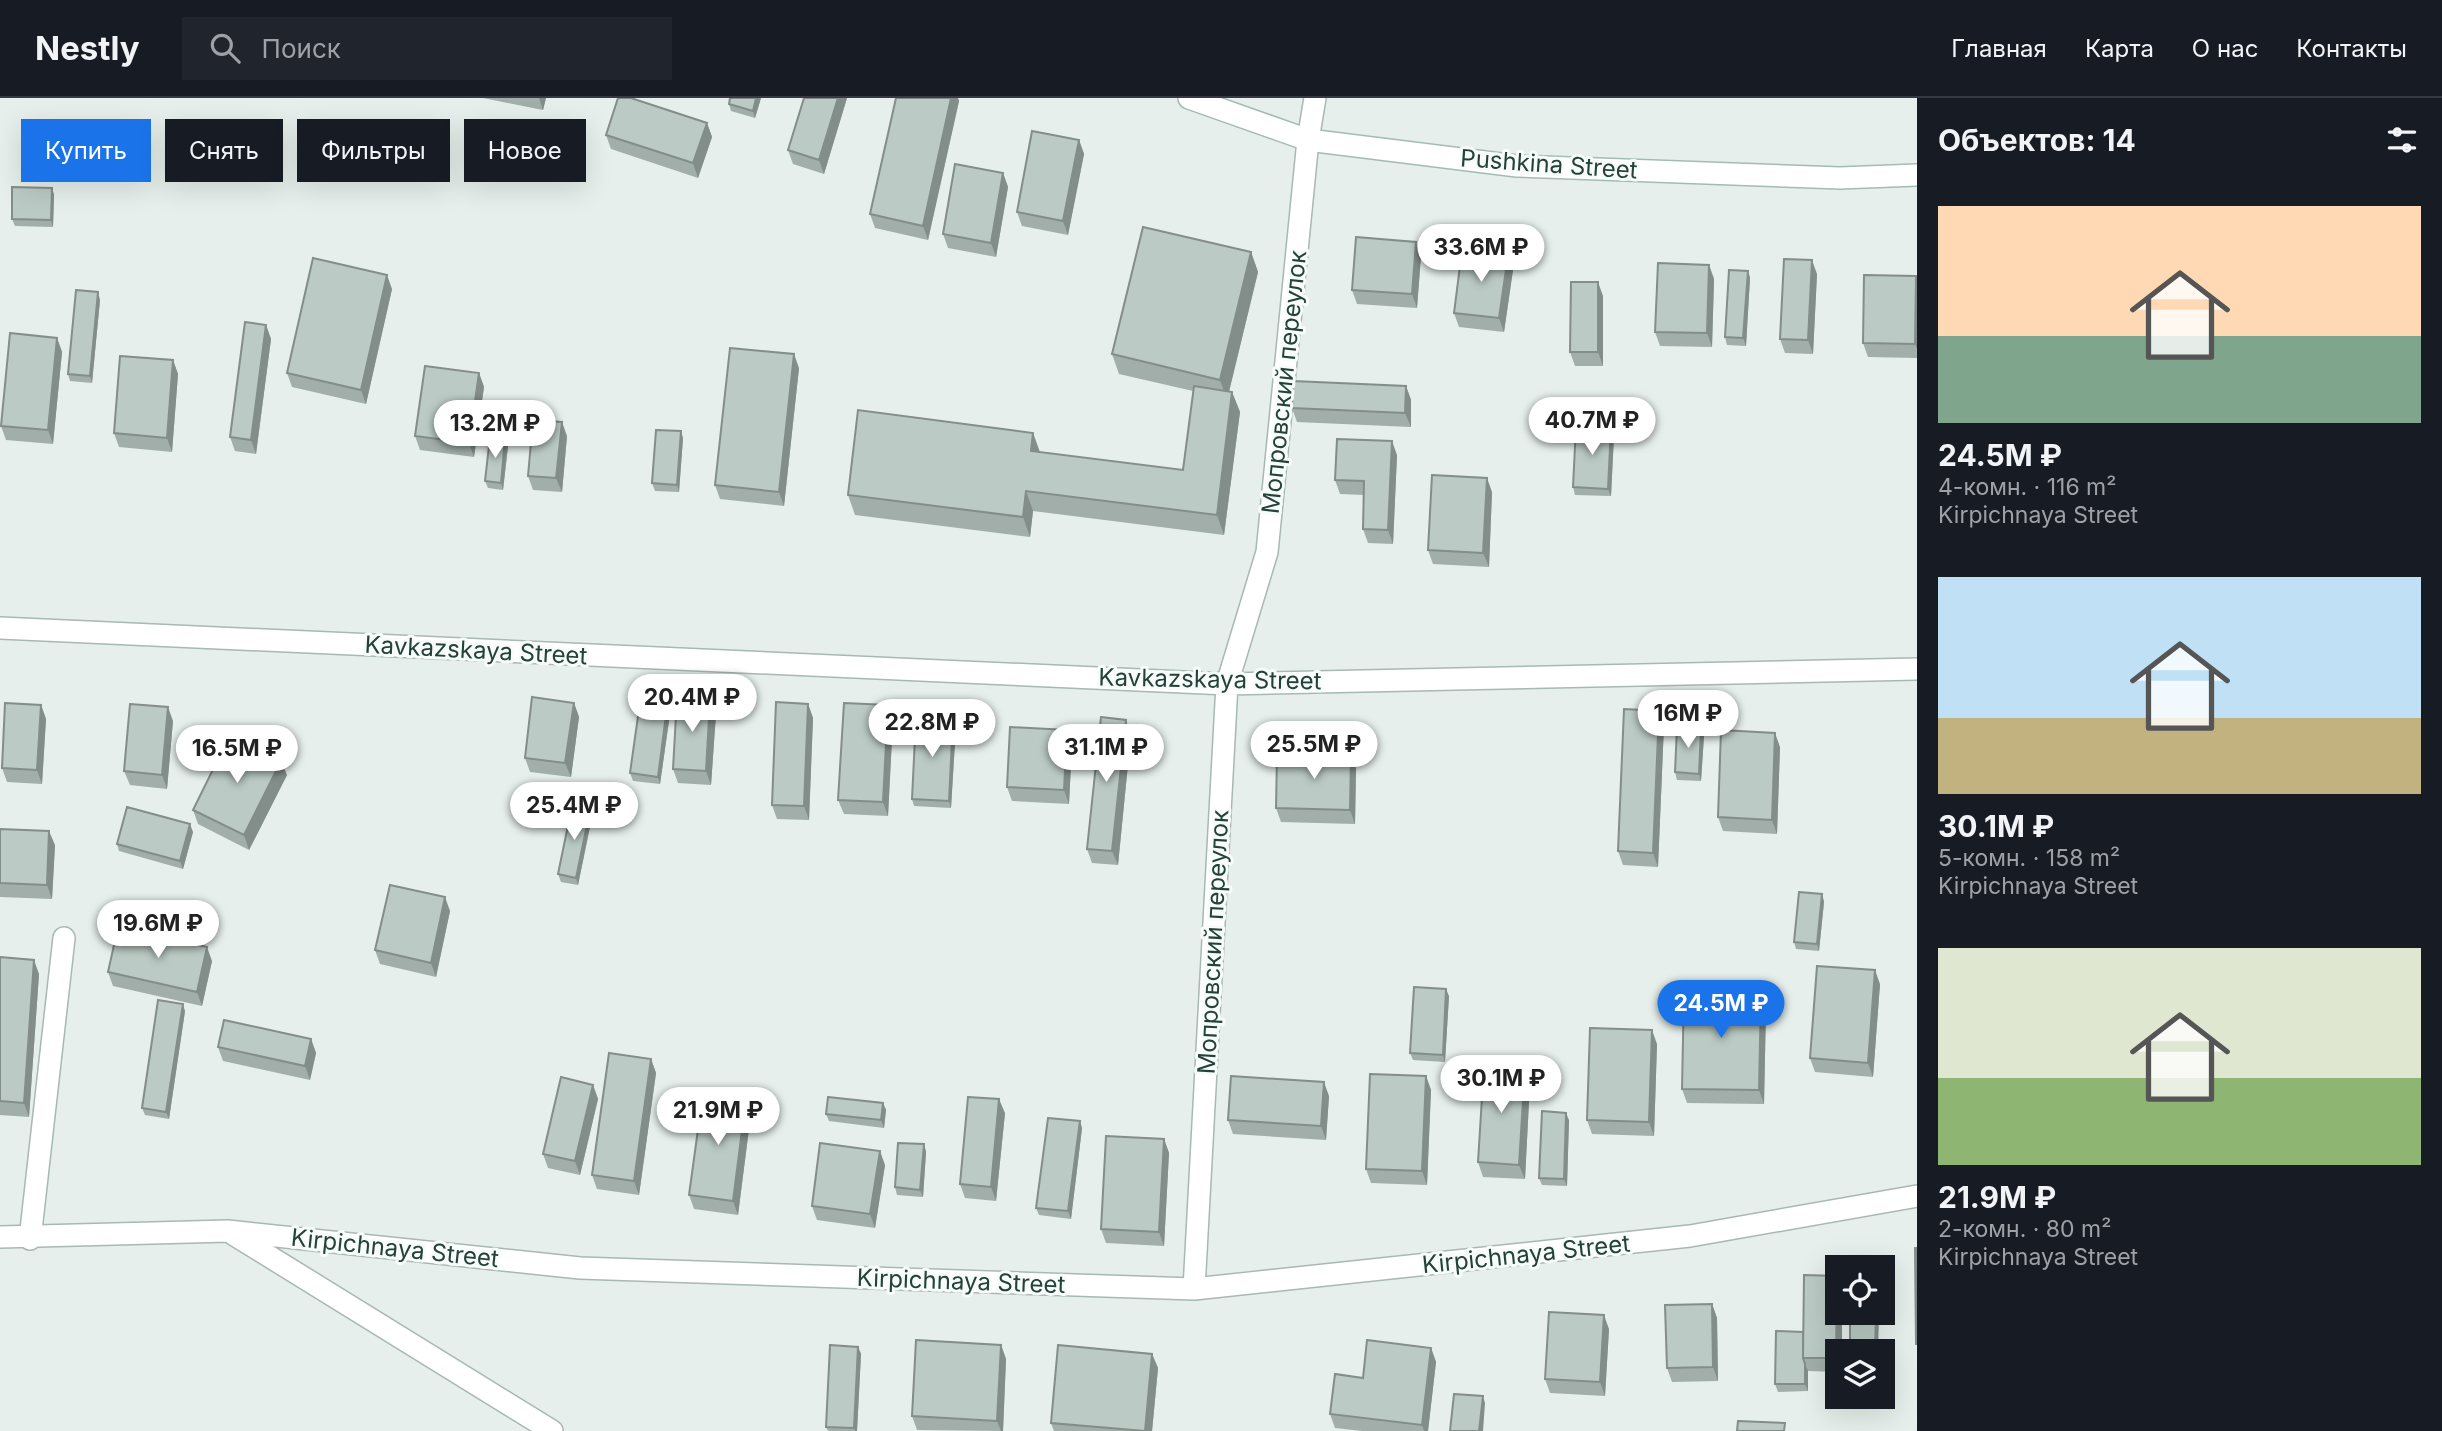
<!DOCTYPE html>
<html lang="ru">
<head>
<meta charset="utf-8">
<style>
	:root { --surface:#171b24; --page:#20242c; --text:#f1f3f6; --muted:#9ea1a6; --line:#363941; --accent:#1a73e8 }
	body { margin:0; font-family:Inter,sans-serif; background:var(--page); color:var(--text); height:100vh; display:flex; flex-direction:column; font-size:26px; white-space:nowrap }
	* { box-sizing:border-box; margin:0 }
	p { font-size:23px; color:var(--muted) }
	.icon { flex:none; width:38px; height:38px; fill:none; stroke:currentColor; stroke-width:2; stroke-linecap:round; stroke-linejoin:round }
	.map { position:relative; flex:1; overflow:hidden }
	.panel { display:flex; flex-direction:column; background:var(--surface); width:525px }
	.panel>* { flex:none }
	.top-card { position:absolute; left:21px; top:21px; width:665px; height:63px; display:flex; gap:14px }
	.tools { position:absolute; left:1825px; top:1157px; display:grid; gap:14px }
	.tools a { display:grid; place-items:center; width:70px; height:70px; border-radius:0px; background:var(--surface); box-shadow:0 7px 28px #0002; font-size:35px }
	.price { position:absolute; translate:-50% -60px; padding:0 16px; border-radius:24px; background:#fff; color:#222; font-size:23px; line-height:46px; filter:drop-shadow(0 2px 4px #0008) }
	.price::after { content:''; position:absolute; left:50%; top:42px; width:21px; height:16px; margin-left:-10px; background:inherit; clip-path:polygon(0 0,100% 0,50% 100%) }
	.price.selected { background:var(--accent); color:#fff }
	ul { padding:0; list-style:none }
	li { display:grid; align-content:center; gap:14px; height:371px; padding:0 21px }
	li span { display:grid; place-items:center; height:217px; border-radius:0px; color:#555 }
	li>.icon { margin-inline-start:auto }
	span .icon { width:126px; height:126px; fill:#fffc; stroke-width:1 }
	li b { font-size:30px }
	h2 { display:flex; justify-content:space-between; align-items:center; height:84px; padding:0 21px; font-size:30px }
	.tag { padding:0 24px; border-radius:0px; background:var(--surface); box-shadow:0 7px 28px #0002; font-size:24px; line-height:63px }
	.tag.selected { background:var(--accent); color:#fff }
	header { display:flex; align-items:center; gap:42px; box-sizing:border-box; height:98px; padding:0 35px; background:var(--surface); border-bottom:2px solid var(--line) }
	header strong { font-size:33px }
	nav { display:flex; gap:38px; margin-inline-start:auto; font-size:24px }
	.search { width:490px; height:63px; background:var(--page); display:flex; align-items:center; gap:18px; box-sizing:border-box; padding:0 24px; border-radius:0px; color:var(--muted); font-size:26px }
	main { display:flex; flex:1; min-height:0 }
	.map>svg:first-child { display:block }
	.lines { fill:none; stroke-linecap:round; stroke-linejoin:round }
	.service-casing { stroke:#a8b8b2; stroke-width:24 }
	.minor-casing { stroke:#a8b8b2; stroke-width:24 }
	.secondary-casing { stroke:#a4bbb3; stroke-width:24 }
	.service { stroke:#fff; stroke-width:21 }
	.minor { stroke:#fff; stroke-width:21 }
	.secondary { stroke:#fff; stroke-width:21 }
	.wall { fill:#a1aea9 }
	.shaded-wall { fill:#838d89 }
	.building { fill:#bbcac4; stroke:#838d89; stroke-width:2 }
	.labels { text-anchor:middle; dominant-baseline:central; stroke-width:6; stroke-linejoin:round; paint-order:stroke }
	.street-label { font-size:24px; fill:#24423a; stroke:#f7fbf9 }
</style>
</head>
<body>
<header>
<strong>Nestly</strong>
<div class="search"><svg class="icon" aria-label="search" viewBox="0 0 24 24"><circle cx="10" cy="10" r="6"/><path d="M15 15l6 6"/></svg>Поиск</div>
<nav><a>Главная</a><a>Карта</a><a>О нас</a><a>Контакты</a></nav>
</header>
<main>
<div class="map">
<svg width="1917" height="1333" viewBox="0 0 1917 1333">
	<rect width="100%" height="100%" fill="#e6efeb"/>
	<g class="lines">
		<g class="service-casing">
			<path id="service" d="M30,1141L64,840"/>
		</g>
		<g class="minor-casing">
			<path id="minor" d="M0,530L1227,586L1917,571
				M233,1136L552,1333
				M0,1139L228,1133L580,1170L1194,1191L1690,1138L1917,1098
				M1194,1191L1227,586L1267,454L1308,42L1315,0"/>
		</g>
		<g class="secondary-casing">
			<path id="secondary" d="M1189,0L1308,42L1517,68L1840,80L1917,77"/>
		</g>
		<use href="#service" class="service"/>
		<use href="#minor" class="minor"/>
		<use href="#secondary" class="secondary"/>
	</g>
	<path class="wall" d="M483,0H546L543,12Z
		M761,0L755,20L731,13L729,6Z
		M804,0H847L824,76L793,66L788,52Z
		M896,0H958L959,3L928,142L875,130L870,116Z
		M707,25L712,39L698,80L611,51L606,37Z
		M1079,42L1084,56L1068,137L1022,128L1017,114Z
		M1003,75L1008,89L996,159L948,150L943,136Z
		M52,90L54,97L53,129L15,128L12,121Z
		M1251,154L1258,174L1229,293L1232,294L1240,314L1224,437L1033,413L1030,439L855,417L848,397L1033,335L1040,354L1183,372L1193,293L1119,276L1112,256Z
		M1421,158L1417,210L1357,206L1352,192Z
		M1508,158L1513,172L1504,234L1459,229L1454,215Z
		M1709,167L1714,181L1712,249L1660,248L1655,234Z
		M1748,173L1750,180L1746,248L1727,247L1725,239Z
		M1817,176L1813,256L1785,255L1780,241Z
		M1916,178L1917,260L1868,259L1863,245Z
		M392,191L366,306L292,289L287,275Z
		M1603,198V268H1575L1570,254Z
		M100,202L92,285L70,283L68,276Z
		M266,227L271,241L256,356L235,353L230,339Z
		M57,240L62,254L53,346L6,342L1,328Z
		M173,262L178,276L172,354L119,349L114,335Z
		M799,270L784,408L720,401L715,387Z
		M479,275L484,289L474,359L420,352L415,338Z
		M1406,288L1411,302V329L1297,324L1292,310Z
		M1614,337L1611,398L1575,397L1573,389Z
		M567,338L562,394L533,392L528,378Z
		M505,340L508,348L503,392L488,390L485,383Z
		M683,340L679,394L655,393L652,385Z
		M1397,357L1393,446L1368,445L1363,431L1364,397L1340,396L1335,382Z
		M1492,394L1489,469L1433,466L1428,452Z
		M574,605L579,619L571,679L530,674L525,660Z
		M808,606L813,620L809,722L777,721L772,707Z
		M41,607L46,621L42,686L7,684L2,670Z
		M888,607L893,621L888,718L844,716L838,702Z
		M667,609L670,616L660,686L633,683L630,675Z
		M1659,613L1664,627L1658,769L1623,767L1618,753Z
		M716,616L711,687L678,685L673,671Z
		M953,621L956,628L951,710L914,708L912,701Z
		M173,623L167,691L130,687L124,673Z
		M1131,636L1118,767L1092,765L1087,751Z
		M1704,638L1701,683L1677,682L1675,674Z
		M1072,646L1069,706L1012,703L1007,689Z
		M1780,649L1777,736L1723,733L1718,719Z
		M1356,670L1355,726L1281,724L1276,710Z
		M287,677L249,752L198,726L193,712Z
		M590,712L592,719L578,787L561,784L558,776Z
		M0,731L55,747L52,801L0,799Z
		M193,734L183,771L119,753L117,746Z
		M1822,796L1824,804L1819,853L1796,851L1794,844Z
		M450,813L436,879L380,866L375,852Z
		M0,859L39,876L29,1019L0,1017Z
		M212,863L202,908L113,888L108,874Z
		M1880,886L1873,979L1815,974L1810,960Z
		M1761,895L1766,909L1764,1006L1687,1005L1682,991Z
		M1449,898L1445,964L1413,962L1410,955Z
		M185,913L169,1021L145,1017L142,1010Z
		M311,941L316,955L310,982L223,963L218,949Z
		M1657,946L1654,1038L1592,1036L1587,1022Z
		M651,961L656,975L639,1097L597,1091L592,1077Z
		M1525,970L1530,984L1525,1081L1483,1079L1478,1064Z
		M1426,978L1431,992L1427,1087L1371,1085L1366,1071Z
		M593,987L598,1001L580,1077L548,1070L543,1056Z
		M1329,998L1326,1042L1233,1036L1228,1022Z
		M883,1005L886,1012L884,1030L829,1023L826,1016Z
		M751,1015L738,1117L694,1111L689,1097Z
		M1005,1015L996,1103L965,1100L960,1086Z
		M1569,1022L1567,1088L1542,1087L1539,1080Z
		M1082,1030L1071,1121L1039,1117L1036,1110Z
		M1164,1041L1169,1055L1164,1148L1106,1145L1101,1131Z
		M924,1046L926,1054L923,1099L897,1097L895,1089Z
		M885,1067L875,1130L817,1122L812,1108Z
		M1712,1206L1717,1220L1718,1283L1672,1284L1667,1270Z
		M1609,1231L1605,1298L1550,1295L1545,1281Z
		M1776,1233L1838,1253V1274L1808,1273V1293L1778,1294L1775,1286Z
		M1001,1247L1006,1261L1003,1333L917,1332L912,1318Z
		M858,1249L861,1256L857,1333H828L826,1329Z
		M1431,1250L1436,1264L1428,1333H1362L1335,1330L1330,1316L1363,1280Z
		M1152,1256L1158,1270L1152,1333H1054L1051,1325Z
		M1851,1298H1877V1303H1852Z"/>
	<path class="shaded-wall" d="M539,0H546L543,12Z
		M756,0H761L755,20L753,13Z
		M838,0H847L824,76L819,62Z
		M951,0H958L959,3L928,142L923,128Z
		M707,25L712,39L698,80L693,65Z
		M1079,42L1084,56L1068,137L1063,123Z
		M1003,75L1008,89L996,159L991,145Z
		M52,90L54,97L53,129L51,122Z
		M1416,144L1421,158L1417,210L1412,196Z
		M1251,154L1258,174L1227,302L1220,282Z
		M1508,158L1513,172L1504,234L1499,220Z
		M1812,162L1817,176L1813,256L1808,242Z
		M1709,167L1714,181L1712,249L1707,235Z
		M1748,173L1750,180L1746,248L1743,240Z
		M387,177L392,191L366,306L361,292Z
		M1916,178L1917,180V251L1915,246Z
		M1598,184L1603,198V268L1598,254Z
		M98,194L100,202L92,285L90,278Z
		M266,227L271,241L256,356L251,342Z
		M57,240L62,254L53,346L48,332Z
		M794,256L799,270L784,408L779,394Z
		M173,262L178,276L172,354L167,340Z
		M479,275L484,289L474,359L469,345Z
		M1406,288L1411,302V329L1405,315Z
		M1232,294L1240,314L1224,437L1217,417Z
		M562,324L567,338L562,394L556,380Z
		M1611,329L1614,337L1611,398L1608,391Z
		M681,333L683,340L679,394L677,387Z
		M1033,335L1040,355L1031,353Z
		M505,340L508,348L503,392L501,385Z
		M1392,343L1397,357L1393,446L1388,432Z
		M1487,380L1492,394L1489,469L1483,455Z
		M1026,393L1033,413L1030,439L1023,419Z
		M710,602L716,616L711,687L706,673Z
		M574,605L579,619L571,679L565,665Z
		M808,606L813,620L809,722L804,708Z
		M41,607L46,621L42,686L37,672Z
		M888,607L893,621L888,718L883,704Z
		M168,609L173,623L167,691L162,677Z
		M667,609L670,616L660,686L658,679Z
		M1659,613L1664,627L1658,769L1653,755Z
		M953,621L956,628L951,710L949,703Z
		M1126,622L1131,636L1118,767L1112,753Z
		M1701,630L1704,638L1701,683L1699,676Z
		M1067,632L1072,646L1069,706L1064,692Z
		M1775,635L1780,649L1777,736L1772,722Z
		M1351,656L1356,670L1355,726L1350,712Z
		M281,663L287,677L249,752L244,737Z
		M590,712L592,719L578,787L576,780Z
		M190,726L193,734L183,771L180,763Z
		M49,733L55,747L52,801L47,787Z
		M1822,796L1824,804L1819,853L1817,846Z
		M445,799L450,813L436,879L431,865Z
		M207,849L212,863L202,908L197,894Z
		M34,862L39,876L29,1019L24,1005Z
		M1875,872L1880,886L1873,979L1868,965Z
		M1446,891L1449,898L1445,964L1443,957Z
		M1761,895L1766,909L1764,1006L1759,992Z
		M183,906L185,913L169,1021L166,1014Z
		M1652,932L1657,946L1654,1038L1649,1024Z
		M311,941L316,955L310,982L305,968Z
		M651,961L656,975L639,1097L634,1083Z
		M1525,970L1530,984L1525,1081L1519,1067Z
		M1426,978L1431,992L1427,1087L1422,1073Z
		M1324,984L1329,998L1326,1042L1321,1028Z
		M593,987L598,1001L580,1077L575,1063Z
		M746,1001L751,1015L738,1117L733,1103Z
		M999,1001L1005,1015L996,1103L991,1089Z
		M883,1005L886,1012L884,1030L881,1022Z
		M1566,1015L1569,1022L1567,1088L1564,1081Z
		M1080,1023L1082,1030L1071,1121L1068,1113Z
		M1164,1041L1169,1055L1164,1148L1159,1134Z
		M924,1046L926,1054L923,1099L920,1092Z
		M880,1053L885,1067L875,1130L870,1116Z
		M1838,1180V1214H1842V1253H1838V1263L1836,1260Z
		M1712,1206L1717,1220L1718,1283L1713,1269Z
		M1877,1214L1879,1220L1878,1253H1875Z
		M1604,1217L1609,1231L1605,1298L1600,1284Z
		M1001,1247L1006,1261L1003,1333H1001L997,1323Z
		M858,1249L861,1256L857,1333H855L854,1330Z
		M1431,1250L1436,1264L1428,1333H1424L1422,1327Z
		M1152,1256L1158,1270L1152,1333H1145Z
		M1805,1266L1808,1273V1293L1805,1286Z
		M1483,1298L1485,1305L1483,1333H1479Z"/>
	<path class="building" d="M618,0H631L707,25L693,65L606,37Z
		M730,0H756L753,13L729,6Z
		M804,0H838L819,62L788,52Z
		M896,0H951L923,128L870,116Z
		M1032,33L1079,42L1063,123L1017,114Z
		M955,66L1003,75L991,145L943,136Z
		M12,89L52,90L51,122L12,121Z
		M1143,129L1251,154L1220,282L1112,256Z
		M1356,139L1416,144L1412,196L1352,192Z
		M1462,152L1508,158L1499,220L1454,215Z
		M313,160L387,177L361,292L287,275Z
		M1784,161L1812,162L1808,242L1780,241Z
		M1658,165L1709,167L1707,235L1655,234Z
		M1729,172L1748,173L1743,240L1725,239Z
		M1864,177L1916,178L1915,246L1863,245Z
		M1571,184H1598V254H1570Z
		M76,192L98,194L90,278L68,276Z
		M245,224L266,227L251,342L230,339Z
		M10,235L57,240L48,332L1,328Z
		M730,250L794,256L779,394L715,387Z
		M120,258L173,262L167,340L114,335Z
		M425,268L479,275L469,345L415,338Z
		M1293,283L1406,288L1405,315L1292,310Z
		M1194,288L1232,294L1217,417L1026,393L1023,419L848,397L858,312L1033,335L1031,353L1183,372Z
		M533,322L562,324L556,380L528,378Z
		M1576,328L1611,329L1608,391L1573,389Z
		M656,332L681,333L677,387L652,385Z
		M490,339L505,340L501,385L485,383Z
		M1337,341L1392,343L1388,432L1363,431L1364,383L1335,382Z
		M1432,377L1487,380L1483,455L1428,452Z
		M532,599L574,605L565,665L525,660Z
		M677,600L710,602L706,673L673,671Z
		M640,604L667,609L658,679L630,675Z
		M776,604L808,606L804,708L772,707Z
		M5,605L41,607L37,672L2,670Z
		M844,605L888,607L883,704L838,702Z
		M130,606L168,609L162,677L124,673Z
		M1624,611L1659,613L1653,755L1618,753Z
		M916,619L953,621L949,703L912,701Z
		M1101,619L1126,622L1112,753L1087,751Z
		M1010,629L1067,632L1064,692L1007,689Z
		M1677,629L1701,630L1699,676L1675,674Z
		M1721,632L1775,635L1772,722L1718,719Z
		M230,637L281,663L244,737L193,712Z
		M1277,655L1351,656L1350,712L1276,710Z
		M572,708L590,712L576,780L558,776Z
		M127,709L190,726L180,763L117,746Z
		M0,731L49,733L47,787L0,785Z
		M390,787L445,799L431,865L375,852Z
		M1799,794L1822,796L1817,846L1794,844Z
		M118,829L207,849L197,894L108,874Z
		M0,859L34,862L24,1005L0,1003Z
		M1817,868L1875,872L1868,965L1810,960Z
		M1414,889L1446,891L1443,957L1410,955Z
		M1684,892L1761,895L1759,992L1682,991Z
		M158,902L183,906L166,1014L142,1010Z
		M224,922L311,941L305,968L218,949Z
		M1590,930L1652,932L1649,1024L1587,1022Z
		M609,955L651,961L634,1083L592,1077Z
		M1484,967L1525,970L1519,1067L1478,1064Z
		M1370,976L1426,978L1422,1073L1366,1071Z
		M1231,978L1324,984L1321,1028L1228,1022Z
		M561,979L593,987L575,1063L543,1056Z
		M703,995L746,1001L733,1103L689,1097Z
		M828,999L883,1005L881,1022L826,1016Z
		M968,999L999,1001L991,1089L960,1086Z
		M1542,1013L1566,1015L1564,1081L1539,1080Z
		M1048,1020L1080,1023L1068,1113L1036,1110Z
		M1106,1038L1164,1041L1159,1134L1101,1131Z
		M820,1045L880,1053L870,1116L812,1108Z
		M898,1045L924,1046L920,1092L895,1089Z
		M1915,1150H1917L1916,1247Z
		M1804,1177L1837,1178L1836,1260H1803Z
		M1712,1206L1713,1269L1667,1270L1665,1207Z
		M1549,1214L1604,1217L1600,1284L1545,1281Z
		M1850,1214H1876L1875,1253H1850Z
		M1776,1233L1803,1234V1260L1805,1266V1286H1775Z
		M916,1242L1001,1247L997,1323L912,1318Z
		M1367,1242L1431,1250L1422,1327L1330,1316L1335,1276L1363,1280Z
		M830,1247L858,1249L854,1330L826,1329Z
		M1058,1247L1152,1256L1145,1333L1051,1325Z
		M1454,1296L1483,1298L1479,1333H1450Z
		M1738,1323L1785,1325L1784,1333H1737Z"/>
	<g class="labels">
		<g class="street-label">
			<text transform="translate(1549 66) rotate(4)">Pushkina Street</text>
			<text transform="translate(1284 284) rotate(-84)">Мопровский переулок</text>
			<text transform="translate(476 552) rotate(3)">Kavkazskaya Street</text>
			<text transform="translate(1210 581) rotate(1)">Kavkazskaya Street</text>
			<text transform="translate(1213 844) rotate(-87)">Мопровский переулок</text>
			<text transform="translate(395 1150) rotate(6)">Kirpichnaya Street</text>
			<text transform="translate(1526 1156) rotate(-6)">Kirpichnaya Street</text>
			<text transform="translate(961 1183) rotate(2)">Kirpichnaya Street</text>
		</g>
	</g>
</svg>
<div class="tools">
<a><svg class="icon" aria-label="locate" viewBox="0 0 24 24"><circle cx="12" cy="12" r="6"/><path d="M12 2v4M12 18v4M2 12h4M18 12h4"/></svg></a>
<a><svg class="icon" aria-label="layers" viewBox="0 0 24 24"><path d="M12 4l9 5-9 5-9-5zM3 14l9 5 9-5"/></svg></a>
</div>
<b class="price" style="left:1481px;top:186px">33.6M ₽</b>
<b class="price" style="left:1592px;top:359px">40.7M ₽</b>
<b class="price" style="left:495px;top:362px">13.2M ₽</b>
<b class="price" style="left:692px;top:636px">20.4M ₽</b>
<b class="price" style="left:1688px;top:652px">16M ₽</b>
<b class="price" style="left:932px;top:661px">22.8M ₽</b>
<b class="price" style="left:1314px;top:683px">25.5M ₽</b>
<b class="price" style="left:1106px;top:686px">31.1M ₽</b>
<b class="price" style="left:237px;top:687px">16.5M ₽</b>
<b class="price" style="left:574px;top:744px">25.4M ₽</b>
<b class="price" style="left:158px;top:862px">19.6M ₽</b>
<b class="price selected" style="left:1721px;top:942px">24.5M ₽</b>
<b class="price" style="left:1501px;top:1017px">30.1M ₽</b>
<b class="price" style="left:718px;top:1049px">21.9M ₽</b>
<div class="top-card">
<a class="tag selected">Купить</a>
<a class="tag">Снять</a>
<a class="tag">Фильтры</a>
<a class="tag">Новое</a>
</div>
</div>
<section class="panel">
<h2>Объектов: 14<svg class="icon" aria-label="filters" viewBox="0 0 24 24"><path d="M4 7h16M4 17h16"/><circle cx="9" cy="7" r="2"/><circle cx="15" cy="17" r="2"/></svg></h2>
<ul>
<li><span style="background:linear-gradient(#ffd9b3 60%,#7fa58c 0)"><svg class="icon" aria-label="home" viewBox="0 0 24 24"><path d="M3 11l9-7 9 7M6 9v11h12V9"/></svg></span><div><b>24.5M ₽</b><p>4-комн. · 116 m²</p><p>Kirpichnaya Street</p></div></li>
<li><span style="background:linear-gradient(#bfe0f5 65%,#c2b280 0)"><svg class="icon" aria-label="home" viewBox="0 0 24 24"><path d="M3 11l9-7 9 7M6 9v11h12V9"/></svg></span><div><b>30.1M ₽</b><p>5-комн. · 158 m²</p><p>Kirpichnaya Street</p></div></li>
<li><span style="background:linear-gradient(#dfe7d0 60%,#8fb573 0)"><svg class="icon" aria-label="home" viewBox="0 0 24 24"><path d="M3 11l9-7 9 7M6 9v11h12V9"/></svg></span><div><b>21.9M ₽</b><p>2-комн. · 80 m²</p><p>Kirpichnaya Street</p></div></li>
</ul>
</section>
</main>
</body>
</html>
